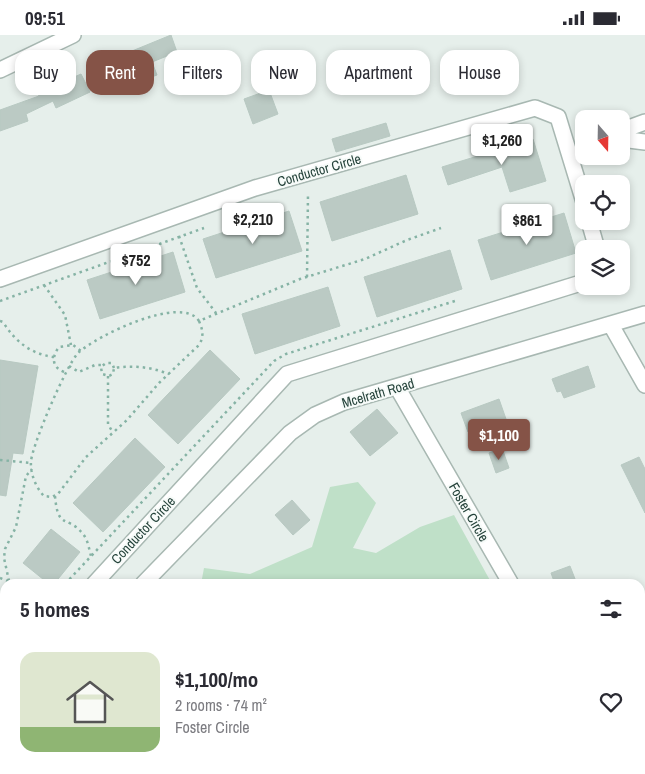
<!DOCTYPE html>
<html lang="en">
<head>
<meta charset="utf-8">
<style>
	:root { --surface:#fff; --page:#f7f7f7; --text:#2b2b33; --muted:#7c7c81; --line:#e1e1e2; --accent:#855347 }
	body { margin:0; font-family:"Archivo Narrow",sans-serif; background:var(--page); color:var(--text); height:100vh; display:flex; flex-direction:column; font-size:19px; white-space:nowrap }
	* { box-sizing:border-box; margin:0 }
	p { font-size:16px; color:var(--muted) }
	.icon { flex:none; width:28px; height:28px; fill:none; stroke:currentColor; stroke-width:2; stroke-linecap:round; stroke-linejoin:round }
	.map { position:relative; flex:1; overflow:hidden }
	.side { position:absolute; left:0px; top:544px; width:645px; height:196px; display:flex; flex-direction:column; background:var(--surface); border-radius:15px 15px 0 0; box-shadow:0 2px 8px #0003 }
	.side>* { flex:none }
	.hud { position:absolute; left:15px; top:15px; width:615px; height:45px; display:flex; gap:10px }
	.needle { width:32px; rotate:160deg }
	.fabs { position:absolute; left:575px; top:75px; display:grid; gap:10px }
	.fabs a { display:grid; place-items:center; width:55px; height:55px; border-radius:10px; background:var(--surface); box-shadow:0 2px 8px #0003; font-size:25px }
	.price { position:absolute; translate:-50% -42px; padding:0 11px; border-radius:5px; background:#fff; color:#222; font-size:16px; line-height:32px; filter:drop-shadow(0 1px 2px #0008) }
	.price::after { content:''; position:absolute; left:50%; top:30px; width:15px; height:11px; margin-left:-8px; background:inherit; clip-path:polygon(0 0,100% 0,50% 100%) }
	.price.selected { background:var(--accent); color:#fff }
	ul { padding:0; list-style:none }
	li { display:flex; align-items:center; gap:15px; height:125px; padding:0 20px }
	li+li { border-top:1px solid var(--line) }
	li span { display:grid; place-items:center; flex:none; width:140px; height:100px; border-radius:15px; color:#555 }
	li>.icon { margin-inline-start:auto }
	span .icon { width:60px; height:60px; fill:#fffc; stroke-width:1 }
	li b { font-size:21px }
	h2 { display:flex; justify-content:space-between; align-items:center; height:60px; padding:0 20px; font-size:21px }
	.pill { padding:0 18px; border-radius:15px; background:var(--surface); box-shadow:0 2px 8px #0003; font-size:18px; line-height:45px }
	.pill.selected { background:var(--accent); color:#fff }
	.status { display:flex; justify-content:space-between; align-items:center; height:35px; padding:0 25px; background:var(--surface); direction:ltr }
	.status svg { height:14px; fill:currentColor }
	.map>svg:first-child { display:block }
	.green { fill:#bfe0c8 }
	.building { fill:#bbcac4; stroke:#b8c9c2 }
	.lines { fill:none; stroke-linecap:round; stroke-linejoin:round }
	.minor-casing { stroke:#a8b8b2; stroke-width:18 }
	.path { stroke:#86b3a5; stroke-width:2.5; stroke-dasharray:2.5 4; stroke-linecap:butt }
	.minor { stroke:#fff; stroke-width:15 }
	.labels { text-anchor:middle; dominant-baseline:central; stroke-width:4; stroke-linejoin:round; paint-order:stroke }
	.street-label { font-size:14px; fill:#24423a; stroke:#f7fbf9 }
</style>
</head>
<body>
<div class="status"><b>09:51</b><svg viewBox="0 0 49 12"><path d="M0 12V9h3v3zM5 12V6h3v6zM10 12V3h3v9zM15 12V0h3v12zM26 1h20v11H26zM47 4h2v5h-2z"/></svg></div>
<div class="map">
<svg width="645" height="739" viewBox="0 0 645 739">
	<rect width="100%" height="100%" fill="#e6efeb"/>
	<path class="green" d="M358,447L376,468L353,513L376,518L420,492L454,480L492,549H201L204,533L250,539L312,512L330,452Z
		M186,735H596L599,739H187Z"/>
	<path class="building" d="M171,0L177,17L152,27L157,40L143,45L132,16Z
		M352,20L361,45L337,54L327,29Z
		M81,39L90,57L56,73L53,66L26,79L28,86L0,96V75L39,61L38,58Z
		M269,55L278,79L253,89L244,64Z
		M386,88L390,101L336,117L332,104Z
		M533,104L546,146L510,157L502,132L448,150L442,132Z
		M406,140L418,179L332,206L320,167Z
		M289,176L302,216L216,243L203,204Z
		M564,178L576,218L491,245L478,205Z
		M450,215L462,254L377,282L364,242Z
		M173,217L185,257L100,284L87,245Z
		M328,252L340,291L255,319L242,279Z
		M210,315L240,344L178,409L148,380Z
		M0,325L38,331L23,419L13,418L6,461L0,460Z
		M588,331L595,352L564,363L561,356L557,357L552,344Z
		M499,364L506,384L468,397L461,378Z
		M377,374L398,398L370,421L350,397Z
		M135,403L165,432L103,497L73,468Z
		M502,413L509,433L496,438L489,418Z
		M639,422L645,434V478L621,430Z
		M292,465L310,485L293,500L275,480Z
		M51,494L80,517L54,549H49L23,528Z
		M570,531L577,549H555L551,538Z"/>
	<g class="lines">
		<g class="minor-casing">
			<path id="minor" d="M0,35L73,0
				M621,98L626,94L645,87
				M621,104L645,107
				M589,186L597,214
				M0,244L255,153L535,73L558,82L584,167
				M611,290L645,350
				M397,352L511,549
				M94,549L287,339L584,247
				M143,549L290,398L315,380L344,367L645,279
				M0,568L5,570
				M0,700L5,694
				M101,735L103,739
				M619,735L621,739"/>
		</g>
		<path class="path" d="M179,201L197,253L216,278
			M307,242L308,158
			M44,250L65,280L71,310
			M0,266L204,193
			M0,286L3,287C15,306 30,319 54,322
			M199,286C182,259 96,301 78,318C66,331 33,408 31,426C30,438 36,453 44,461L52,462L58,459L86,422L127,385L159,348L199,310C204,302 203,295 199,286L300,244L365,224L407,205L441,193
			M69,331L79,337L95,330H102
			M114,333L112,328H106L101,332L102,339L109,341L113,339L114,333C133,330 151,332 169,339
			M64,337C51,332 52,321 59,312L73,310L81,316
			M108,341V389L113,398
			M0,425L31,428
			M55,461C58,496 67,479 83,499C88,505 89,514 91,521
			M0,543L15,549
			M9,546L4,523L5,514L16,492L26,441L32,434
			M65,549L274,326L286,319L455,266"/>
		<use href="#minor" class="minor"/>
	</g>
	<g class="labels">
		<g class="street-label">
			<text transform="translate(319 135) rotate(-16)">Conductor Circle</text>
			<text transform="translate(378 358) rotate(-16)">Mcelrath Road</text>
			<text transform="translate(469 477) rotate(60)">Foster Circle</text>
			<text transform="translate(143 495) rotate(-47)">Conductor Circle</text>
		</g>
	</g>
</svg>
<div class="fabs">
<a><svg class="needle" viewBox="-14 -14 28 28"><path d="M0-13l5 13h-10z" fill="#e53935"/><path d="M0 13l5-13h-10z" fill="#7c7c81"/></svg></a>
<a><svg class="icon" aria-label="locate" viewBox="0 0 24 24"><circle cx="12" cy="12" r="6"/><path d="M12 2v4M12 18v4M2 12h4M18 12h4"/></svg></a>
<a><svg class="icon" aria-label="layers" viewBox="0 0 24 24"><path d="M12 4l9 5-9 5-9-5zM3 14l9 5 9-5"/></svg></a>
</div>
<b class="price" style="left:502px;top:131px">$1,260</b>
<b class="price" style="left:253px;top:210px">$2,210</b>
<b class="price" style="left:527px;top:211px">$861</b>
<b class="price" style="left:136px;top:251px">$752</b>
<b class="price selected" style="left:499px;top:426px">$1,100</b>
<div class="hud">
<a class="pill">Buy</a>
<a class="pill selected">Rent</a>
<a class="pill">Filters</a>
<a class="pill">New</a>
<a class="pill">Apartment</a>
<a class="pill">House</a>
</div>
<section class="side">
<h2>5 homes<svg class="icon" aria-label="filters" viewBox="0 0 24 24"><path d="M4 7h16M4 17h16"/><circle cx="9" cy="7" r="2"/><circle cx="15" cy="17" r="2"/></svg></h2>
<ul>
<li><span style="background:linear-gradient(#dfe7d0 75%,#8fb573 0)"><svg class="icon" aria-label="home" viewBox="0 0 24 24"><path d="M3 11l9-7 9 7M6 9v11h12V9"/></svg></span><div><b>$1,100/mo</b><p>2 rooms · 74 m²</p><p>Foster Circle</p></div><svg class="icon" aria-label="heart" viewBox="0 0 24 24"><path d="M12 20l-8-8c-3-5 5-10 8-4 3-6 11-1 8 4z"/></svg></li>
</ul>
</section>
</div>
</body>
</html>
